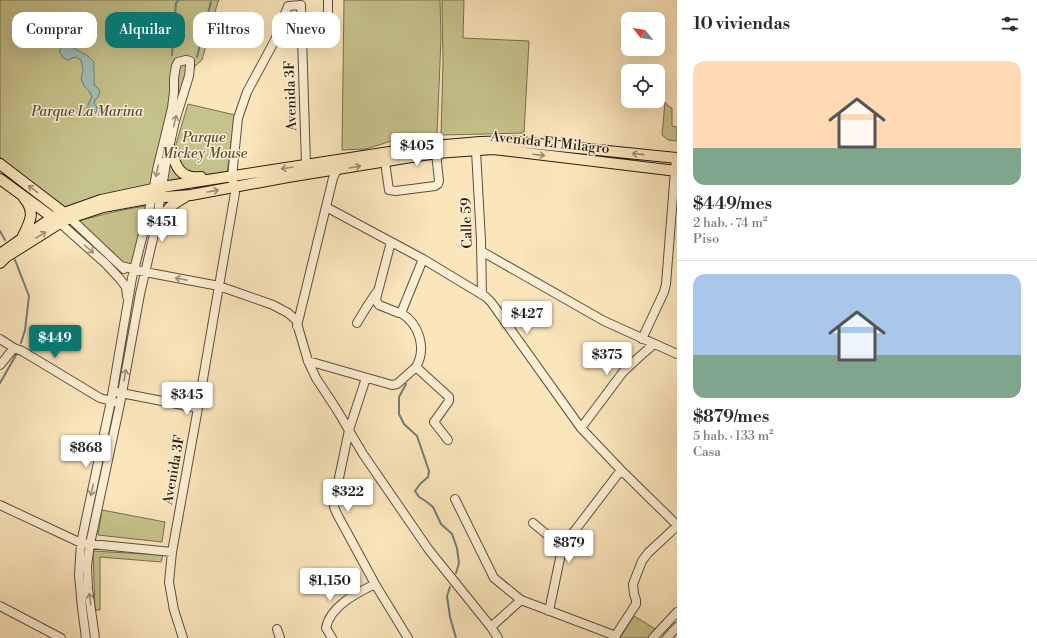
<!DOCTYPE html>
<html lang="es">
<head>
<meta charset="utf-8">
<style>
	:root { --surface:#fff; --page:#f7f7f7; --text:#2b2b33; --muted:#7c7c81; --line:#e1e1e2; --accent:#0f766e }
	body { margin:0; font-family:"Libre Bodoni",serif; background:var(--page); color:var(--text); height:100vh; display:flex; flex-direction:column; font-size:15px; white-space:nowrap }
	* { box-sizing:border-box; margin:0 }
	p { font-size:13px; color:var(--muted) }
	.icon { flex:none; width:22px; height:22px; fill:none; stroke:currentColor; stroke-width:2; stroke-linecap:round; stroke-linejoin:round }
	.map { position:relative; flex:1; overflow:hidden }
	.drawer { display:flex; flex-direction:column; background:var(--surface); width:360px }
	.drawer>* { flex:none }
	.top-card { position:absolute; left:12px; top:12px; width:380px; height:36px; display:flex; gap:8px }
	.needle { width:26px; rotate:300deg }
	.fabs { position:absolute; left:621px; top:12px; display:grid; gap:8px }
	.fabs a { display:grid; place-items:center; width:44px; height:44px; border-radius:8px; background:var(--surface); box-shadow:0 4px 16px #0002; font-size:20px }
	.price { position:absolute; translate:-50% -34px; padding:0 9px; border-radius:4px; background:#fff; color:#222; font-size:13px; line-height:26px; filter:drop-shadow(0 1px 2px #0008) }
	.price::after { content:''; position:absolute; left:50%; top:24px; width:12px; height:9px; margin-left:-6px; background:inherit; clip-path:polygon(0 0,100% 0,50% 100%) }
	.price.active { background:var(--accent); color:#fff }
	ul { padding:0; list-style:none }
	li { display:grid; align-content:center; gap:8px; height:212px; padding:0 16px }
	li+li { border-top:1px solid var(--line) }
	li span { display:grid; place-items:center; height:124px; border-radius:12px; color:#555 }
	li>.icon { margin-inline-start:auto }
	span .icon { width:72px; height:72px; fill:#fffc; stroke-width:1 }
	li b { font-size:17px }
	h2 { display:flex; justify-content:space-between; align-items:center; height:48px; padding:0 16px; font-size:17px }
	.tag { padding:0 14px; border-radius:12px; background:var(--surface); box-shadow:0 4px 16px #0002; font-size:14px; line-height:36px }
	.tag.active { background:var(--accent); color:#fff }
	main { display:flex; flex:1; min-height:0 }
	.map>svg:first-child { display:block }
	.green { fill:#c6c28b; stroke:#776e50 }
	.water { fill:#a2bdba; stroke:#717c78 }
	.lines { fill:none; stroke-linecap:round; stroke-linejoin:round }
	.stream { stroke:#717c78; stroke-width:2 }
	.minor-casing { stroke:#5d4e3e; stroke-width:10 }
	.major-casing { stroke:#281b14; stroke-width:12 }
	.minor { stroke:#fceed3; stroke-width:8 }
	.major { stroke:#fbe5bb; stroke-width:10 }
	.oneway { stroke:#9d8f7d }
	.oneway2 { stroke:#9c8a70 }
	.labels { text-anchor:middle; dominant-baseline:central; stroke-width:3; stroke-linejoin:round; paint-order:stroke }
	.street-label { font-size:14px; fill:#281b14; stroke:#fceed3 }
	.park-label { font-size:14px; font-style:italic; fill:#574d38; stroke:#fceed3 }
</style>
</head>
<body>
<main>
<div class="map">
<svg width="677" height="638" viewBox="0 0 677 638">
	<rect width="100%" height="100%" fill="#fbe5bb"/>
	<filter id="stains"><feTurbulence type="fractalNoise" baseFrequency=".005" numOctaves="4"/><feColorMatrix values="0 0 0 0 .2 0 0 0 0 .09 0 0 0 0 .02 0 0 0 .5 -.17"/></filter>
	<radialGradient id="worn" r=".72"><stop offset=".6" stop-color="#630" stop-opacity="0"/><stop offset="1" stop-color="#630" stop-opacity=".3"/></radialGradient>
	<path class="green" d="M0,0H219L217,5L202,60L195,66L185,96L172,146L188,179L67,207L58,205L0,157Z
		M344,0H440L441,39L437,133L421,136L398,139L366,149L342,150Z
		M442,0H464L463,38L529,41L524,133L441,135L443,63Z
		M665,102L668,106L672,108V126L677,127V141L668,140L662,135Z
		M188,104L235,115L227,173L196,175L189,172L182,166L178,158L176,144Z
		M147,206L133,265L124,264L78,221C101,215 123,209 147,206Z
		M102,510L165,522L162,542L98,535Z
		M93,551L163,555L161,562L100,557V610H95Z
		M634,616L657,630L649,638H620Z"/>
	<path class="water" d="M66,44L88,56L94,62C93,70 95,77 94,85L97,87L100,91L98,97L95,100L94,103L97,107V110L95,114L91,113L88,110V104L92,97L89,91L84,86L81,79L83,70L81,60L75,57L68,60L63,58L59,51L62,47Z"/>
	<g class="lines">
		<path class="stream" d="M172,55L176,3L178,0
			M197,57L211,2
			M0,231L5,240
			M15,260L29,296L25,330L21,343
			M0,383L16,355
			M406,384L399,397V414L404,424L417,436L429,471L428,477L420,484L415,491L419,497L427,502L433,507L441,524L452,534L457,548L459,563L456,573
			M450,587L447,596L450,617L456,638"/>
		<g class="minor-casing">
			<path id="minor" d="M302,24L327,22L328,21V0
				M476,151L481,240L482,295
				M385,162L389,190L396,191L435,186L438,184L439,181L436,153
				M326,207L423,259L486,297L491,302L581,428L621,470L677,525
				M70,218L124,269
				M60,223L106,264L120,279L126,287L127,296
				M391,242L376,299L377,302L379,305L399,313H401L423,259
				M481,251L604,321L677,354
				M121,266L145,272L219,286L273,305L288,313L296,320L308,361L316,378L337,410L363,454L429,550L491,627L498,638
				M401,313C419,324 427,348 416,367
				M357,323L366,308L376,293
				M297,326L333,178L337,170
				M0,339L14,348
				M642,339L664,292L666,284L676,158
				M308,361L392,385L397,384L416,367L449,397V401L434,422L448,440
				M0,365L14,348L22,351L100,398L115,402
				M366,378L349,430L335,497L334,507L337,514L375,584L408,638
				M116,392L198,408
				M581,428L623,372L638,358L654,344
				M455,499L494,578L521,600L616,636
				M0,505L81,543L172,552
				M533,523L545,533L563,544
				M0,606L61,638
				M549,611L563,544L576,529L621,470
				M491,627L521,600
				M277,629L280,638
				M86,638L82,608L79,575L81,543L111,401L132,278L152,198L157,170L172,108L174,92V78L176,66L178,62L186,60L190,61V66L189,76L175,121L167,157L155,230L140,294L120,404L90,544L87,566L88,589L95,638
				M183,638L174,610L169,582L172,552L198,408L235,193L232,177L238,118L247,92L275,40L288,6L301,5L306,165
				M332,638L326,628C330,606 357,593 375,584
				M614,638L636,604V600L634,594L633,584L642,561L648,553L677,526
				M653,638L677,612
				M667,638L677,627"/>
		</g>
		<g class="major-casing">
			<path id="major" d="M170,148C175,165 180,180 201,177
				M0,164L68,216
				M0,179L56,220
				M155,230C164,213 168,206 185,197
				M23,236C30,222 36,212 24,198
				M0,254L53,217L101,200L162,187L422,147L480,142L509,141L677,158
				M0,263L6,257L60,223L70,218L103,207L152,198L191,195L288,177L436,153L493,149L677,171"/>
		</g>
		<use href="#minor" class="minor"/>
		<use href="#major" class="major"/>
	</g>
	<defs><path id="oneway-shaft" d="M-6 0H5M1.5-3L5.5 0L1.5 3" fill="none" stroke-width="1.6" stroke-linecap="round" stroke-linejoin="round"/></defs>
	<g class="oneway">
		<use href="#oneway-shaft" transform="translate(175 121) rotate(-76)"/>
		<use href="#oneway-shaft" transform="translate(157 171) rotate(102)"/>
		<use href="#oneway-shaft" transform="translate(89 249) rotate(41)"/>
		<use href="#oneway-shaft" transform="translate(181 279) rotate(-169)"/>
		<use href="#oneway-shaft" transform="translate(125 375) rotate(-80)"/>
		<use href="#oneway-shaft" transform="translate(92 490) rotate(102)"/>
		<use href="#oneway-shaft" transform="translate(90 599) rotate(-98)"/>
	</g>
	<g class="oneway2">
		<use href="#oneway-shaft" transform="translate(638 154) rotate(-174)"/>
		<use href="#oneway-shaft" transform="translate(539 155) rotate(7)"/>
		<use href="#oneway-shaft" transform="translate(355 167) rotate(-10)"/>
		<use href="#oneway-shaft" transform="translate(287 168) rotate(171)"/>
		<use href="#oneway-shaft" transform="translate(33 189) rotate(-143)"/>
		<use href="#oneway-shaft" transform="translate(213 191) rotate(-10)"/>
		<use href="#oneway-shaft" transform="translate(41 235) rotate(-32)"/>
	</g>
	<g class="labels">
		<g class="street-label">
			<text transform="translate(291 96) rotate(-92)">Avenida 3F</text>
			<text transform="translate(550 143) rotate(6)">Avenida El Milagro</text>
			<text transform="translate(467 223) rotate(-92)">Calle 59</text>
			<text transform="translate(174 470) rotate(-80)">Avenida 3F</text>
		</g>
		<g class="park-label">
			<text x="87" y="112">Parque La Marina</text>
			<text x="204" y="138">Parque<tspan x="204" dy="16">Mickey Mouse</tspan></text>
		</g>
	</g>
	<rect width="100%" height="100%" filter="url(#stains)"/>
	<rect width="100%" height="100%" fill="url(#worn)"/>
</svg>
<div class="fabs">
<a><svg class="needle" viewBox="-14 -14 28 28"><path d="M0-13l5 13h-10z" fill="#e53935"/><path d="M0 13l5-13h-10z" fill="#7c7c81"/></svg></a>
<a><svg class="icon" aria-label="locate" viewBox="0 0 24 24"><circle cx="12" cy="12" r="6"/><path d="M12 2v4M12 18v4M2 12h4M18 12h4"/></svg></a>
</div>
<b class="price" style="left:417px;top:167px">$405</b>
<b class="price" style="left:162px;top:243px">$451</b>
<b class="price" style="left:527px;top:335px">$427</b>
<b class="price active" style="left:55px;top:359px">$449</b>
<b class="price" style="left:607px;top:376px">$375</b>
<b class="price" style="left:187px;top:416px">$345</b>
<b class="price" style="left:86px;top:469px">$868</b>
<b class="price" style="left:348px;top:513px">$322</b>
<b class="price" style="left:569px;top:564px">$879</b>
<b class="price" style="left:330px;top:602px">$1,150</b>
<div class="top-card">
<a class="tag">Comprar</a>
<a class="tag active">Alquilar</a>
<a class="tag">Filtros</a>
<a class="tag">Nuevo</a>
</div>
</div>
<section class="drawer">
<h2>10 viviendas<svg class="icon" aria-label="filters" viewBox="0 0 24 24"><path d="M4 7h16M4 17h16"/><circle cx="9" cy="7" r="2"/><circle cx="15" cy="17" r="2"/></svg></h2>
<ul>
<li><span style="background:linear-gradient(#ffd9b3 70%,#7fa58c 0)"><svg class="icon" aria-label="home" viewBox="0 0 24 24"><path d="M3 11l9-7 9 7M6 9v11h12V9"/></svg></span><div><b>$449/mes</b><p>2 hab. · 74 m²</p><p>Piso</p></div></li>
<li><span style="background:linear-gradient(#a9c7e8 65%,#7fa58c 0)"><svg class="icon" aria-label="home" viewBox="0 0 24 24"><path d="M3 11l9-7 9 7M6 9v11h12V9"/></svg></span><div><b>$879/mes</b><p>5 hab. · 133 m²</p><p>Casa</p></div></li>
</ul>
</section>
</main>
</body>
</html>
